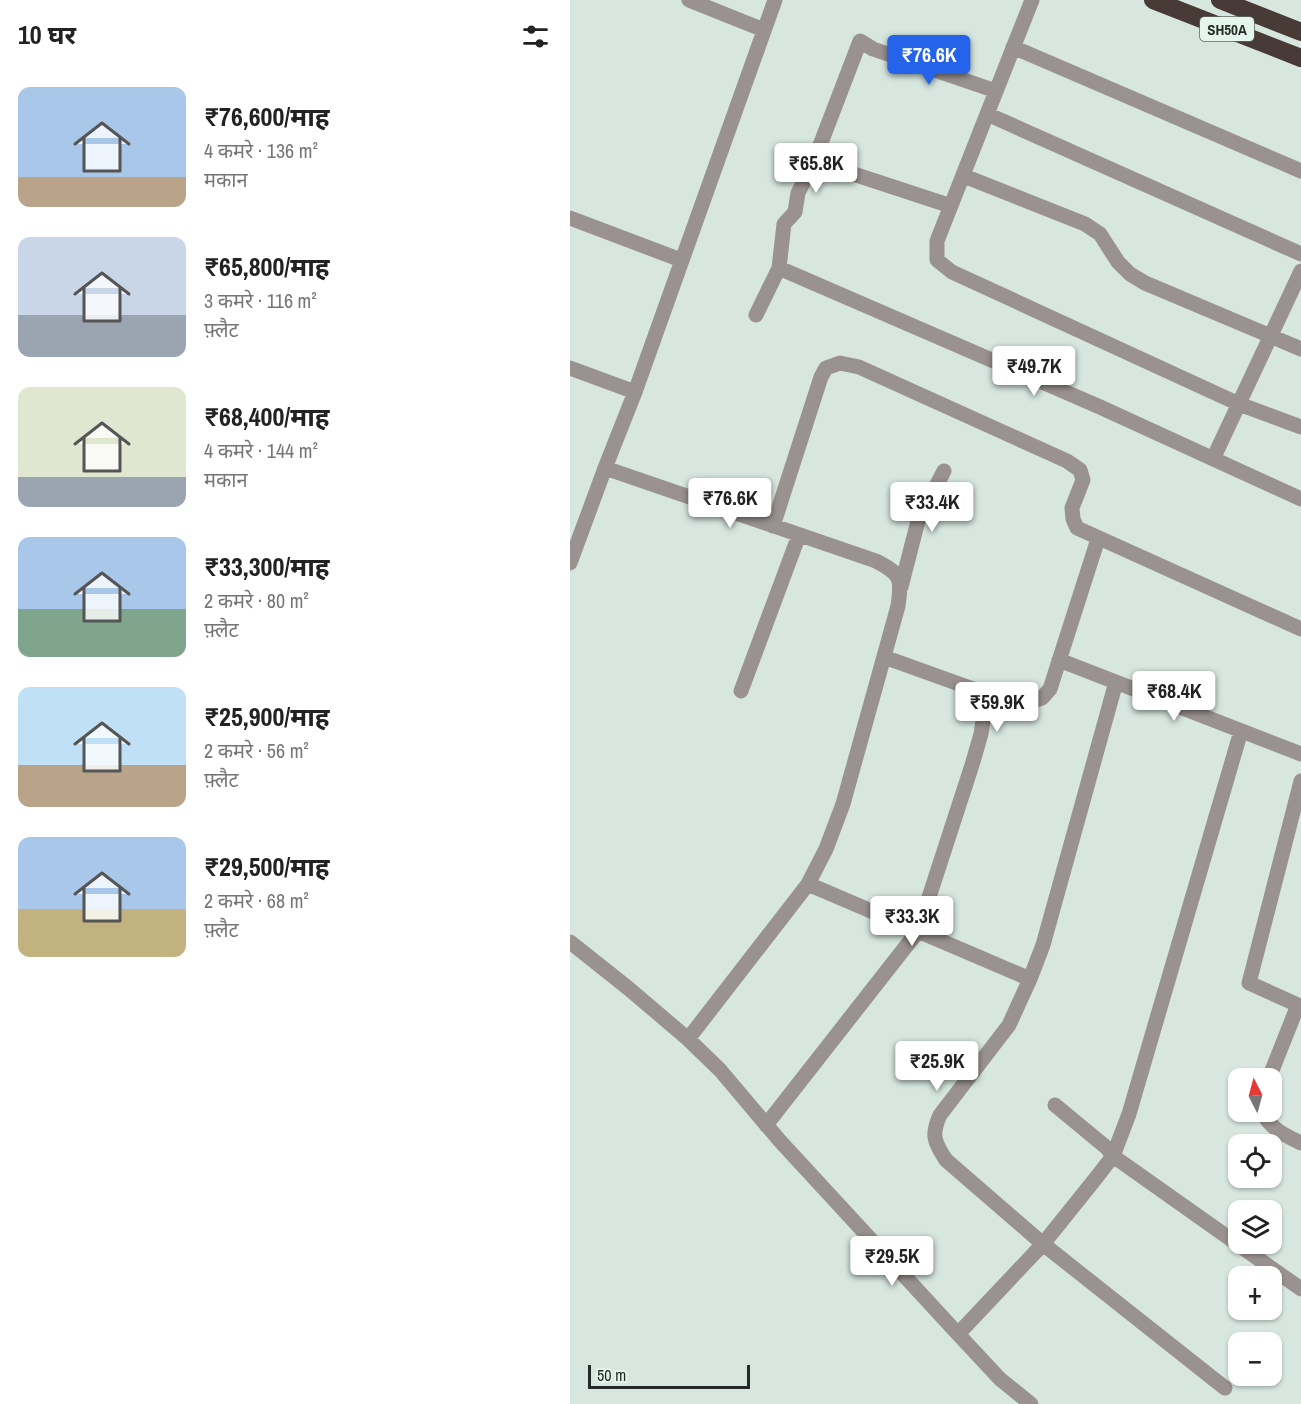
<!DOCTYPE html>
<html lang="hi">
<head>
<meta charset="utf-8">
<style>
	:root { --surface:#fff; --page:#f6f6f6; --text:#222; --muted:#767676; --accent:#2563eb }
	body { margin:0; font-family:"Archivo Narrow","Noto Sans Devanagari",sans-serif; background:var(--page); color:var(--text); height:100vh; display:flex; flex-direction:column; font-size:22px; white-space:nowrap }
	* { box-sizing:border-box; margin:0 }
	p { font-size:20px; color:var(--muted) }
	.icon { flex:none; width:33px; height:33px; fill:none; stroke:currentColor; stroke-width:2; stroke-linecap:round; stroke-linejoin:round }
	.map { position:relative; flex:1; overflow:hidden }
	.side { display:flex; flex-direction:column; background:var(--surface); width:570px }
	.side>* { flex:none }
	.needle { width:39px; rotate:354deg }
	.controls { position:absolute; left:658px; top:1068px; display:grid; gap:12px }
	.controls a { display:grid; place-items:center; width:54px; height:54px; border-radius:12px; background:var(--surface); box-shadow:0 2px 4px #0004; font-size:30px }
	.scale { position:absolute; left:18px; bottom:15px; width:162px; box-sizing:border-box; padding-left:6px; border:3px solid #232a27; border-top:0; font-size:16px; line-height:21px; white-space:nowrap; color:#232a27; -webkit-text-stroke:4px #e4f5ed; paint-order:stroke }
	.price { position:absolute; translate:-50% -51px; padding:0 14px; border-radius:6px; background:#fff; color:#222; font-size:20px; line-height:39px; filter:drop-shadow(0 2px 3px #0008) }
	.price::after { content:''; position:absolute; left:50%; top:36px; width:18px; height:14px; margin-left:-9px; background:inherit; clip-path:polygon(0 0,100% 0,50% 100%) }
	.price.selected { background:var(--accent); color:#fff }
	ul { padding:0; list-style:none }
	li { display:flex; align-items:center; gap:18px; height:150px; padding:0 18px }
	li span { display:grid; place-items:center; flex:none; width:168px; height:120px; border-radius:12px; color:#555 }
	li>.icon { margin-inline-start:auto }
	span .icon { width:72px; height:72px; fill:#fffc; stroke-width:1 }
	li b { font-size:26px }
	h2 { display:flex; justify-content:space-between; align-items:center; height:72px; padding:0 18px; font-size:26px }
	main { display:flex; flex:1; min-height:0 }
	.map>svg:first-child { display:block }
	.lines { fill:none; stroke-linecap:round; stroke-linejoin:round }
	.minor { stroke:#9a9290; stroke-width:15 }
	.highway { stroke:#483a36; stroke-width:18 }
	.labels { text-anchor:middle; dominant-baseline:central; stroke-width:4.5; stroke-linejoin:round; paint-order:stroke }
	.shield { fill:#e4f5ed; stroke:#5d6762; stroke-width:1.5 }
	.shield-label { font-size:15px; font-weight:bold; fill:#232a27 }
</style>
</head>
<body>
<main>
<section class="side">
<h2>10 घर<svg class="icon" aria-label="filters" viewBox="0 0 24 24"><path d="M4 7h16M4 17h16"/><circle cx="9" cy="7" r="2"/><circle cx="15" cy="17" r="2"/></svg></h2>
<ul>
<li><span style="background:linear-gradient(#a9c7e8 75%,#b9a48a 0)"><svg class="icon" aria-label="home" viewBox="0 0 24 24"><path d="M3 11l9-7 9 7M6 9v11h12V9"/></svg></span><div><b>₹76,600/माह</b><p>4 कमरे · 136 m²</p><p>मकान</p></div></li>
<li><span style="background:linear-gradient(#c9d6e8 65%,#9aa5b1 0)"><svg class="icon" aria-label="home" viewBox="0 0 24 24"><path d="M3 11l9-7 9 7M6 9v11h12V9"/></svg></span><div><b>₹65,800/माह</b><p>3 कमरे · 116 m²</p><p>फ़्लैट</p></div></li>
<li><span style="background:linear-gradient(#dfe7d0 75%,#9aa5b1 0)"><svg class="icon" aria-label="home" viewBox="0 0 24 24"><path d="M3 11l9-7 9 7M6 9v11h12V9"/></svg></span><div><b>₹68,400/माह</b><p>4 कमरे · 144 m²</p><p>मकान</p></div></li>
<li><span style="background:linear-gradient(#a9c7e8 60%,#7fa58c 0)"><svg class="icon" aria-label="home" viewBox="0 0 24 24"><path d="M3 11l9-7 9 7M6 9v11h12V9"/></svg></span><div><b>₹33,300/माह</b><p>2 कमरे · 80 m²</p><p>फ़्लैट</p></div></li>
<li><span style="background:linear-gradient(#bfe0f5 65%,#b9a48a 0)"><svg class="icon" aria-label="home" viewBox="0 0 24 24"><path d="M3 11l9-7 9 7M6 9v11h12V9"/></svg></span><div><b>₹25,900/माह</b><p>2 कमरे · 56 m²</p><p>फ़्लैट</p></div></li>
<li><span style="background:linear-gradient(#a9c7e8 60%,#c2b280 0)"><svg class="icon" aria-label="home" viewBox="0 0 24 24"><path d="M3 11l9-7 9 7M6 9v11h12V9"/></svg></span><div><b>₹29,500/माह</b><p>2 कमरे · 68 m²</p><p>फ़्लैट</p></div></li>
</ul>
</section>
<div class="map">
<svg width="731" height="1404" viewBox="0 0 731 1404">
	<rect width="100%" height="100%" fill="#d7e7e0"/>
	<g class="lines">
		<path class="minor" d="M119,0L194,30
			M462,0L367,241V260L382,272L669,404L731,427
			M443,47L731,171
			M417,114L731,254
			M244,161L381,206
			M394,176L515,224L530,234L548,262L560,274L575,283L731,349
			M0,218L111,260
			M209,268L530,407L731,499
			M186,315L209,268L214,224L225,212L228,193L244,161L290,41L303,49L426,91
			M0,368L65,392
			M643,459L731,271
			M203,526L251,377L256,368L270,363L289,367L497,461L510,470L513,480L502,508L503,519L507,528L731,629
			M0,563L35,468
			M331,587L348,521L374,471
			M314,657L417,694L461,702L472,698L480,689L528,539
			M489,660L731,754
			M546,682L473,945L460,979L439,1025L370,1115C361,1135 364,1142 376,1160L473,1244L655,1388
			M171,691L229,535
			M238,884L460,979
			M0,942L58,988L118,1039L150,1070L210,1141L388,1334L430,1379L461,1404
			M118,1039L238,884L256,849L273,804L328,606C332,578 331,574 306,561L35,468L65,392L205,0
			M699,1078L728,1005L679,983L731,781
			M485,1105L537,1148L543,1156L731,1289
			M692,1112C701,1129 714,1135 731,1143
			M196,1125L348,931L402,765L411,734L417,694
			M388,1334L473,1244L526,1178L543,1156L559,1114L671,731"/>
		<path class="highway" d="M583,0L731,58
			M650,0L731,32"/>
	</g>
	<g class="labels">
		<rect class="shield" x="630" y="17" width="54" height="24" rx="4.5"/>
		<g class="shield-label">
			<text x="657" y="29">SH50A</text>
		</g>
	</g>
</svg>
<div class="controls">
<a><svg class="needle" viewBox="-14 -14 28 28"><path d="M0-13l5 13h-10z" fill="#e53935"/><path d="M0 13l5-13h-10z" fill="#767676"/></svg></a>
<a><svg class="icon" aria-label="locate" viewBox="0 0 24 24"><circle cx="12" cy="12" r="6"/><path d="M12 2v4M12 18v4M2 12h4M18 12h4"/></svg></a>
<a><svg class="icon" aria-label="layers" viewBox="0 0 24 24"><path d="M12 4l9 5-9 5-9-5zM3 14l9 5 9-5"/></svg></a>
<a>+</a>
<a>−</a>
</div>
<div class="scale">50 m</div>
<b class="price selected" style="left:359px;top:86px">₹76.6K</b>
<b class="price" style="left:246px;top:194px">₹65.8K</b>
<b class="price" style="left:464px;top:397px">₹49.7K</b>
<b class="price" style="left:160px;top:529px">₹76.6K</b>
<b class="price" style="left:362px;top:533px">₹33.4K</b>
<b class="price" style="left:604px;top:722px">₹68.4K</b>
<b class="price" style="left:427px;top:733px">₹59.9K</b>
<b class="price" style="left:342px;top:947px">₹33.3K</b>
<b class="price" style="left:367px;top:1092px">₹25.9K</b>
<b class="price" style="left:322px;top:1287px">₹29.5K</b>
</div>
</main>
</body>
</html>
